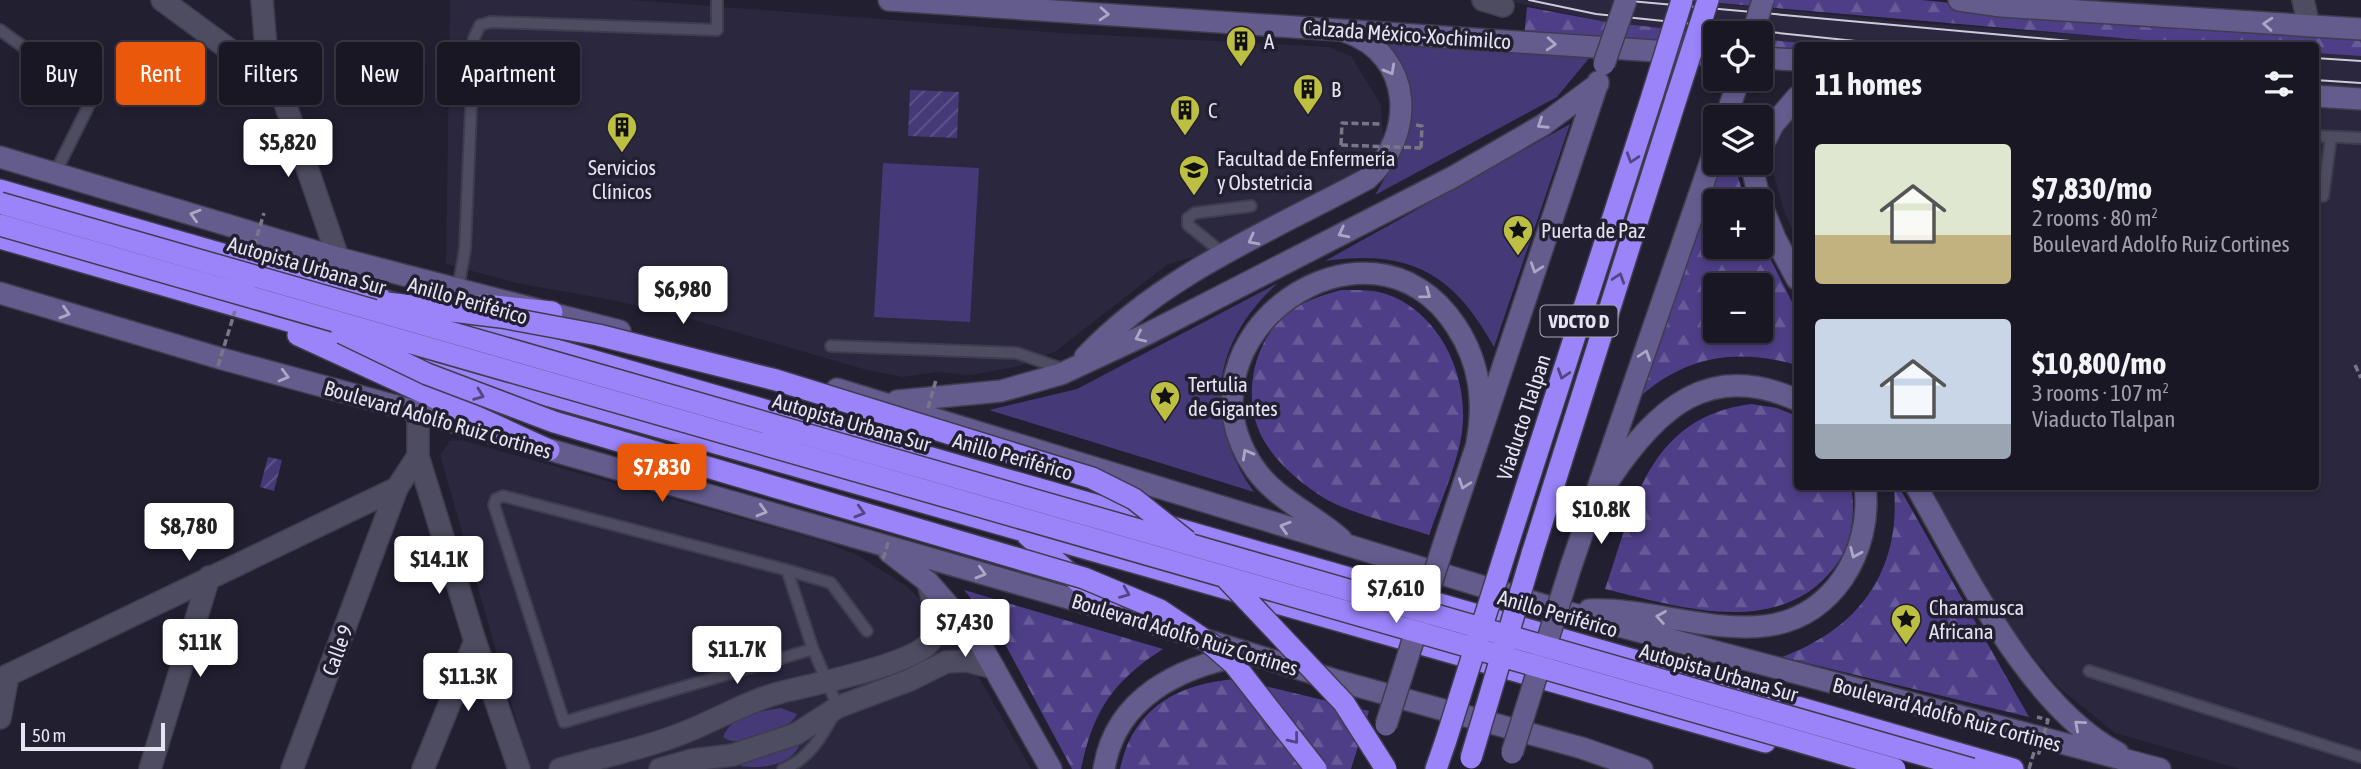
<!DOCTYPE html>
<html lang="en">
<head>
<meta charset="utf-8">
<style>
	:root { --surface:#1a1725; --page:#23202d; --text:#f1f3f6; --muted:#9f9fa7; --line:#383642; --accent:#ea580c }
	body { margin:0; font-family:"Asap Condensed",sans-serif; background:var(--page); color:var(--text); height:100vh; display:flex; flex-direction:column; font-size:26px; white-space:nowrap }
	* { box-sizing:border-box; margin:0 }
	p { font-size:23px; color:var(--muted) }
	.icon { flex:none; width:38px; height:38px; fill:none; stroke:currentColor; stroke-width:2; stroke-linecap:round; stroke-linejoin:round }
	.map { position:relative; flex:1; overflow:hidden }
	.details { position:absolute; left:1794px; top:42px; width:525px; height:448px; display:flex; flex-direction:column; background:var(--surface); border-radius:7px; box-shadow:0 4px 10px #0003,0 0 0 2px var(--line) }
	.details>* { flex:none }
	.top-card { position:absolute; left:21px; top:42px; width:665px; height:63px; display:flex; gap:14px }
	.controls { position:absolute; left:1703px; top:21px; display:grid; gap:14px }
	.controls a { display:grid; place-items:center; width:70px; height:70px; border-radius:7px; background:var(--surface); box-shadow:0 4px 10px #0003,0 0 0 2px var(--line); font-size:35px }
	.scale { position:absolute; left:21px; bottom:18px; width:144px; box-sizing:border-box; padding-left:7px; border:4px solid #e5e4f1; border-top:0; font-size:19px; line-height:24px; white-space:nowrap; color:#e5e4f1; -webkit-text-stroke:5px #221f31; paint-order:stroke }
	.price { position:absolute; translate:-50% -60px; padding:0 16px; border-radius:7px; background:#fff; color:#222; font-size:23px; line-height:46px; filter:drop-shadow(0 2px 4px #0008) }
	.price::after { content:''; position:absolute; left:50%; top:42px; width:21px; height:16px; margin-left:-10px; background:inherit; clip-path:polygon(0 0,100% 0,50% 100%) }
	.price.active { background:var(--accent); color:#fff }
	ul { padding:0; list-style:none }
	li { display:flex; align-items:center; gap:21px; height:175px; padding:0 21px }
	li span { display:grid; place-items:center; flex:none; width:196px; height:140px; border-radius:7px; color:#555 }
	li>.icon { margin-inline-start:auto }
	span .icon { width:84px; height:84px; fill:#fffc; stroke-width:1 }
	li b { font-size:30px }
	h2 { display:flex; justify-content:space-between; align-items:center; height:84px; padding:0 21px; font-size:30px }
	.tag { padding:0 24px; border-radius:7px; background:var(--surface); box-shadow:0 4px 10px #0003,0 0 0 2px var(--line); font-size:24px; line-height:63px }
	.tag.active { background:var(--accent); color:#fff }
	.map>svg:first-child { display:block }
	.built { fill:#2b273f }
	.grass { fill:#463977 }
	.forest { fill:url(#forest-firs); fill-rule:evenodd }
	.garden { fill:url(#garden-furrows) }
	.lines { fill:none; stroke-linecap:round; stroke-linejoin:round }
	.lane-casing { stroke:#3f3d4d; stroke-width:14 }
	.street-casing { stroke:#3f3d4d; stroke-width:24 }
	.secondary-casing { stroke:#3f3d4d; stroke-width:24 }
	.highway-casing { stroke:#3f3d4d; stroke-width:24 }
	.path { stroke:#797786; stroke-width:3.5; stroke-dasharray:7 3.5; stroke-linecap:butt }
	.lane { stroke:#4e4c60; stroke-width:10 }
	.street { stroke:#4e4c60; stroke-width:21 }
	.secondary { stroke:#655c8e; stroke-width:21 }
	.highway { stroke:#9b83fa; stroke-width:21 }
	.tram { stroke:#cdcbd9; stroke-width:2 }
	.secondary-bridge-casing { stroke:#3f3d4d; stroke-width:24; stroke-linecap:butt }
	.highway-bridge-casing { stroke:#3f3d4d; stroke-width:24; stroke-linecap:butt }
	.path-bridge { stroke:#797786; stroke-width:3.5; stroke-dasharray:7 3.5; stroke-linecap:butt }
	.secondary-bridge { stroke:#655c8e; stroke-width:21 }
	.highway-bridge { stroke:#9b83fa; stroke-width:21 }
	.oneway { stroke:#aba7c4 }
	.oneway2 { stroke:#524781 }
	.labels { text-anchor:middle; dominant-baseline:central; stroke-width:7; stroke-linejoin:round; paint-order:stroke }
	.shield { fill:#221f31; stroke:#aaa9b7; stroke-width:2 }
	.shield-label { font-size:19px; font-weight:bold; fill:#e5e4f1 }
	.street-label { font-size:21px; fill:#e5e4f1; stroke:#221f31 }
	.poi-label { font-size:21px; fill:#e5e4f1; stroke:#221f31; text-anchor:start }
</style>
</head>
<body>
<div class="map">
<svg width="2361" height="769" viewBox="0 0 2361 769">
	<defs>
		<pattern id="forest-firs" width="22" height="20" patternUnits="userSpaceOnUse" patternTransform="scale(1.75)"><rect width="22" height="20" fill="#4e3e87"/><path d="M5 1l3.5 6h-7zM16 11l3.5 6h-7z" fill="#675a98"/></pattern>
		<pattern id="garden-furrows" width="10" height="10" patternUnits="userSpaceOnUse" patternTransform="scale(1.75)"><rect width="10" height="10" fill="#463977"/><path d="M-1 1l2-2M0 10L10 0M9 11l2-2" fill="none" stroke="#61568b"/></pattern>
	</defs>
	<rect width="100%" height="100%" fill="#221f31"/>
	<path class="built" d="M450,0H632L1062,33L1329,47L1351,56L1381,105L1383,142L1347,187L1225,248L1168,264L1056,351L1019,366L972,375L936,372L903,377L863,369L688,318L612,300L516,283L446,264Z
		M1503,0H1685L1894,21L2214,45H1825L1761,39L1760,33L1715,34L1607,22Z
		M2315,53L2361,56V90L2315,86Z
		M2315,104L2361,107V769H2240L2115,733L2057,686L1995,610L1930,487L2315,486Z
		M1797,108V238L1786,216L1772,170L1775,142Z
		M461,440L822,541L859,556L905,585L951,628L1031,769H530L440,455L450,441Z"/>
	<path class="grass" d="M1376,43L1590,57L1557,97L1375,195C1415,127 1427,110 1376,43Z
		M1570,124L1494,347C1453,273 1410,249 1325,261Z
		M883,163L979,168L970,322L874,317Z
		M1278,283C1211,343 1202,419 1254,492L989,410L1077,389Z
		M781,708L797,714C790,732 738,750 723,737C732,715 761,711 781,708Z
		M796,743L799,746C790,766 760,769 741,766V761Z"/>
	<path class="forest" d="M1685,0H1921L2004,8L2361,30V56L2315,53V46L2177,43Z
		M1527,7L1607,22L1715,34V50L1524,37Z
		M1760,39L1825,45L1797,46V56L1761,53Z
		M1722,163H1734L1745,201H1715V247H1760L1761,240L1797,312V365C1739,349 1690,354 1642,395ZM1715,285H1760V331H1715Z
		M1341,290C1359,290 1377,289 1394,297C1445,320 1471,384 1461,438C1455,470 1440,503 1429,535C1402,526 1346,512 1324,498C1302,484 1279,465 1266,444C1240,404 1251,342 1288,313C1304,301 1322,295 1341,290Z
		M1751,404L1777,408L1797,416V486L1851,487C1856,514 1852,545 1834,568C1778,639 1679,607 1605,589C1634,505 1647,418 1751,404Z
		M1894,487H1899L2029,717L1782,657C1860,628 1901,571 1894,487Z
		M964,590L1163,649C1113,681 1093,711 1081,769H1072L998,631Z
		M1235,679L1369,711L1351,769H1120C1133,708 1177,684 1235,679Z"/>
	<path class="garden" d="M910,90L959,92L957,138L908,136Z
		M268,457L282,460L274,491L260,487Z"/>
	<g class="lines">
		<g class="lane-casing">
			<path id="lane" d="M0,30L93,97L55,173
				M2315,136L2361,138
				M2323,196L2331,137
				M1225,255L1188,225V218L1195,213L1251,206
				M458,289L465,249L474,38L480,25L491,22L717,30V0
				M831,346L1017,353L1066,370
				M787,570L831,583L867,631
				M2089,671L2361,757
				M783,769C811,759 824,732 838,707L813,649L787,570L503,496L496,499L494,505L564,722L813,649"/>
		</g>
		<g class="street-casing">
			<path id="street" d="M162,0L279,86
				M262,0L266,48L338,258
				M1483,0L1503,6
				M2303,0L2309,26
				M418,412V456L475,641L519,769
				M0,679L397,488
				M0,718L8,675
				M150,769L209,577
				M292,769L397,488L418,456
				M423,769L475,641
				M560,769C600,757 644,749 683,733C717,720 747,701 782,692C811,685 911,665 929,643C943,626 932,601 928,582
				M660,769L692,760L733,755L796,734L838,707L910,680L946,662L967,661L994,668"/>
		</g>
		<g class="secondary-casing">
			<path id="secondary" d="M889,0L1715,55
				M1959,0L2001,6L2361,29
				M1760,58L1797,60
				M2315,96L2361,99
				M1726,117L1739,79
				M1760,151L1773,125L1797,97
				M0,157L338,258L620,331
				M1751,163L1760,201
				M1760,201L1775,238L1797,279
				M0,293L219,358L418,412L1110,610L1335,680L1582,748L1642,769
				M1085,357C1162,275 1270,231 1367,179C1416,136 1414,56 1347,32
				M837,389L1566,612L2160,769
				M897,401L1001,391L1061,374L1149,333L1453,177L1543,125L1598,84
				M1609,480C1657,408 1709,360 1797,400
				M1916,486C1965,571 2029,707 2118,753
				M1446,537L1598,82
				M1341,539C1313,514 1277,500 1255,469C1164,338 1369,193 1456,326C1481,364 1485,404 1476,448
				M889,552L928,582L977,638L1051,769
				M1571,566L1715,149
				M1589,610C1676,606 1781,668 1843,578C1861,551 1869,518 1865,486
				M1104,769C1115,698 1179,667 1244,655"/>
		</g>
		<g class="highway-casing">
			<path id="highway" d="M0,190L2013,769
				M0,238L358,341
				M484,305L552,312
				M298,335L549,450
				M392,351L1765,742
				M1027,535L1110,610
				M1506,550L1653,93
				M1532,554L1677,96
				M1436,769L1446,740"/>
		</g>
		<path class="path" d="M1416,125L1422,126L1421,148
			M1341,145L1342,123L1381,124
			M2355,365L2361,378"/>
		<use href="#lane" class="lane"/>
		<use href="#street" class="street"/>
		<use href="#secondary" class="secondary"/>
		<use href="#highway" class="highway"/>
		<path class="tram" d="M1529,0L1596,14L1904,46
			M1619,0L2126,46
			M2315,58L2361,61
			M2315,80L2361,83"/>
		<g class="secondary-bridge-casing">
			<path id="secondary-bridge" d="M1753,33L1763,0
				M1604,64L1626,0
				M1386,725L1446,537
				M1512,753L1571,566"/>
		</g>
		<g class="highway-bridge-casing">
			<path id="highway-bridge" d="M1653,93L1682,0
				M1677,96L1708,0
				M0,203L1972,769
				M0,225L1895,769
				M387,303L501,317L598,335L776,380L1092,478L1134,499L1187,541
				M342,333L427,374L554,422L1084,578L1160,610L1211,644L1234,664L1316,769
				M1226,578L1344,703L1386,769
				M1446,740L1506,550
				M1471,758L1532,554"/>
		</g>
		<path class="path-bridge" d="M1341,145L1421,148
			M251,256L264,213
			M218,366L235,311
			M928,408L936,380
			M883,559L889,540
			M2029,769L2034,752L2039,753L2048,720L2037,717"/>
		<use href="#secondary-bridge" class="secondary-bridge"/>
		<use href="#highway-bridge" class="highway-bridge"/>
	</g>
	<defs><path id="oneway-chevron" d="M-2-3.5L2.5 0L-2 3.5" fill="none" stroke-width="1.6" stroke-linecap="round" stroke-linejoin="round" transform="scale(1.75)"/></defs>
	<g class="oneway">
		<use href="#oneway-chevron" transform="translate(1104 14) rotate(4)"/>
		<use href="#oneway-chevron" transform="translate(2268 24) rotate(-176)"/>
		<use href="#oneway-chevron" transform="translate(1551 44) rotate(4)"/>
		<use href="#oneway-chevron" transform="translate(1390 70) rotate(61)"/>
		<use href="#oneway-chevron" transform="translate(1542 124) rotate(147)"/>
		<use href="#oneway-chevron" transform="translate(195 215) rotate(-163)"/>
		<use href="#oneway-chevron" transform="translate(1343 233) rotate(153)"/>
		<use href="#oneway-chevron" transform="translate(1253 240) rotate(152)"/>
		<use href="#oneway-chevron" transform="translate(1536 268) rotate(109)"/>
		<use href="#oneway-chevron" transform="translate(1426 294) rotate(36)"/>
		<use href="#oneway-chevron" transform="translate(65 313) rotate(17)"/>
		<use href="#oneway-chevron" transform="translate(1140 337) rotate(155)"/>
		<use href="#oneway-chevron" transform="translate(1645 355) rotate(-71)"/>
		<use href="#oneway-chevron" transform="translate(284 376) rotate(15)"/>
		<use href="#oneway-chevron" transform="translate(1247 454) rotate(-119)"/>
		<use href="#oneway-chevron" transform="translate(1464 484) rotate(109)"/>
		<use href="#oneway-chevron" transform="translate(762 511) rotate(16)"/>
		<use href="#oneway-chevron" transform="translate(1285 527) rotate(-163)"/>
		<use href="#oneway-chevron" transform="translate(1855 553) rotate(113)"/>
		<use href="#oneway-chevron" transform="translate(981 573) rotate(16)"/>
		<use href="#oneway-chevron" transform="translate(1661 617) rotate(-171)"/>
		<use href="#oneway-chevron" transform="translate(2079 725) rotate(-139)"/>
	</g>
	<g class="oneway2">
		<use href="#oneway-chevron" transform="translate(1632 158) rotate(108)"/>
		<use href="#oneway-chevron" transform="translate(1619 278) rotate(-72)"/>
		<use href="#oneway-chevron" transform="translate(1563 374) rotate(108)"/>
		<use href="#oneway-chevron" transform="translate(479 395) rotate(21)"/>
		<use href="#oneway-chevron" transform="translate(860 512) rotate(16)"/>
		<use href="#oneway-chevron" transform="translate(1125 593) rotate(22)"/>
		<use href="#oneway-chevron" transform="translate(1294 739) rotate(51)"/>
	</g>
	<defs>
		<g id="building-pin" transform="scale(1.575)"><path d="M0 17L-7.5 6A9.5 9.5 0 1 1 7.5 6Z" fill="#bdbf43" stroke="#221f31"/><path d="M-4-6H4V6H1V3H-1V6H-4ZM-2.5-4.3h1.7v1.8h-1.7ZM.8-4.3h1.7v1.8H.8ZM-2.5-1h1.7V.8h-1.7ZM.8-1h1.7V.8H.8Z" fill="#111"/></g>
		<g id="school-pin" transform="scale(1.575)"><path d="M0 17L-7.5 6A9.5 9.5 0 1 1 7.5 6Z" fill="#bdbf43" stroke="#221f31"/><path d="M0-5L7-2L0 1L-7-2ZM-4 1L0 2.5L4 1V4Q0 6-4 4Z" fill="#111"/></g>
		<g id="sight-pin" transform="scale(1.575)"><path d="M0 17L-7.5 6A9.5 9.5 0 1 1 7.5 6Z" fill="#bdbf43" stroke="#221f31"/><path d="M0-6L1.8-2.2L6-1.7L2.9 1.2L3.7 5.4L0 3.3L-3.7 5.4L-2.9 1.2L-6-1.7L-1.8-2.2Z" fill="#111"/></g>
	</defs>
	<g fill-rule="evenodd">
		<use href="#building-pin" x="1241" y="41"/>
		<use href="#building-pin" x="1308" y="89"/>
		<use href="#building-pin" x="1185" y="110"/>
		<use href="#building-pin" x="622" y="127"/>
		<use href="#school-pin" x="1194" y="170"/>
		<use href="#sight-pin" x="1518" y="230"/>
		<use href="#sight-pin" x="1165" y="396"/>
		<use href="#sight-pin" x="1906" y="619"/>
	</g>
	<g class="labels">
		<rect class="shield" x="1540.5" y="305.5" width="77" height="31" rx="5"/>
		<g class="shield-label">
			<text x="1579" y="321">VDCTO D</text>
		</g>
		<g class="street-label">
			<text transform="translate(1407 34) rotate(4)">Calzada México-Xochimilco</text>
			<text transform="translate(307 265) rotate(16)">Autopista Urbana Sur</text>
			<text transform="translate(468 300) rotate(16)">Anillo Periférico</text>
			<text transform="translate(1523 417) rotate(-72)">Viaducto Tlalpan</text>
			<text transform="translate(438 419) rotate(16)">Boulevard Adolfo Ruiz Cortines</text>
			<text transform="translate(852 422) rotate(16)">Autopista Urbana Sur</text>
			<text transform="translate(1013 456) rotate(16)">Anillo Periférico</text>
			<text transform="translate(1558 613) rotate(16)">Anillo Periférico</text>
			<text transform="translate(1185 634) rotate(17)">Boulevard Adolfo Ruiz Cortines</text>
			<text transform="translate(337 650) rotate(-70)">Calle 9</text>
			<text transform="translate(1719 672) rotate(16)">Autopista Urbana Sur</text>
			<text transform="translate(1947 714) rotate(15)">Boulevard Adolfo Ruiz Cortines</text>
		</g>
		<g class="poi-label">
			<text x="1264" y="41">A</text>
			<text x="1331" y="89">B</text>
			<text x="1208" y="110">C</text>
			<text x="1217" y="158">Facultad de Enfermería<tspan x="1217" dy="24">y Obstetricia</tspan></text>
			<text x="622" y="167" text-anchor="middle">Servicios<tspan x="622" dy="24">Clínicos</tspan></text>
			<text x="1541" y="230">Puerta de Paz</text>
			<text x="1188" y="384">Tertulia<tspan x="1188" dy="24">de Gigantes</tspan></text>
			<text x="1929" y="607">Charamusca<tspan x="1929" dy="24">Africana</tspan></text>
		</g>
	</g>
</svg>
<div class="controls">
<a><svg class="icon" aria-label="locate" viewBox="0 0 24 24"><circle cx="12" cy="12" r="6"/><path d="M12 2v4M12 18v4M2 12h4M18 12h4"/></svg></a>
<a><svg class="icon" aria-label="layers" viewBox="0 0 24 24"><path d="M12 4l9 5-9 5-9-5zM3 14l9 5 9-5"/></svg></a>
<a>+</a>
<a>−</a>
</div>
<div class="scale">50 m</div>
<b class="price" style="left:288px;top:179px">$5,820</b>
<b class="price" style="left:683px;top:326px">$6,980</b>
<b class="price active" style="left:662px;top:504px">$7,830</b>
<b class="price" style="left:1601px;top:546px">$10.8K</b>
<b class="price" style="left:189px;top:563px">$8,780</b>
<b class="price" style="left:439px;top:596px">$14.1K</b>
<b class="price" style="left:1396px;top:625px">$7,610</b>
<b class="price" style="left:965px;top:659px">$7,430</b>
<b class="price" style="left:200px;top:679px">$11K</b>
<b class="price" style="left:737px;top:686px">$11.7K</b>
<b class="price" style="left:468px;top:713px">$11.3K</b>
<div class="top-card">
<a class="tag">Buy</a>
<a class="tag active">Rent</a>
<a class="tag">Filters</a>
<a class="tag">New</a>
<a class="tag">Apartment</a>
</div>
<section class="details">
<h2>11 homes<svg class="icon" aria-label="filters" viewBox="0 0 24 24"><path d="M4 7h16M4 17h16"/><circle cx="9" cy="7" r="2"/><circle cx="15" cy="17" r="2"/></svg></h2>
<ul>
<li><span style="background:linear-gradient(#dfe7d0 65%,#c2b280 0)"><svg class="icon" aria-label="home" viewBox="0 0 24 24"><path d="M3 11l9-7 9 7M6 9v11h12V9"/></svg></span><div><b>$7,830/mo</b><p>2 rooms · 80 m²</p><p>Boulevard Adolfo Ruiz Cortines</p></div></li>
<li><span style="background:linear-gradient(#c9d6e8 75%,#9aa5b1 0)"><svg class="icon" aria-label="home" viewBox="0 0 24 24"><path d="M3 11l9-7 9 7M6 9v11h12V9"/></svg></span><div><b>$10,800/mo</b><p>3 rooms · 107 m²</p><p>Viaducto Tlalpan</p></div></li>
</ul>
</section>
</div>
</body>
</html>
